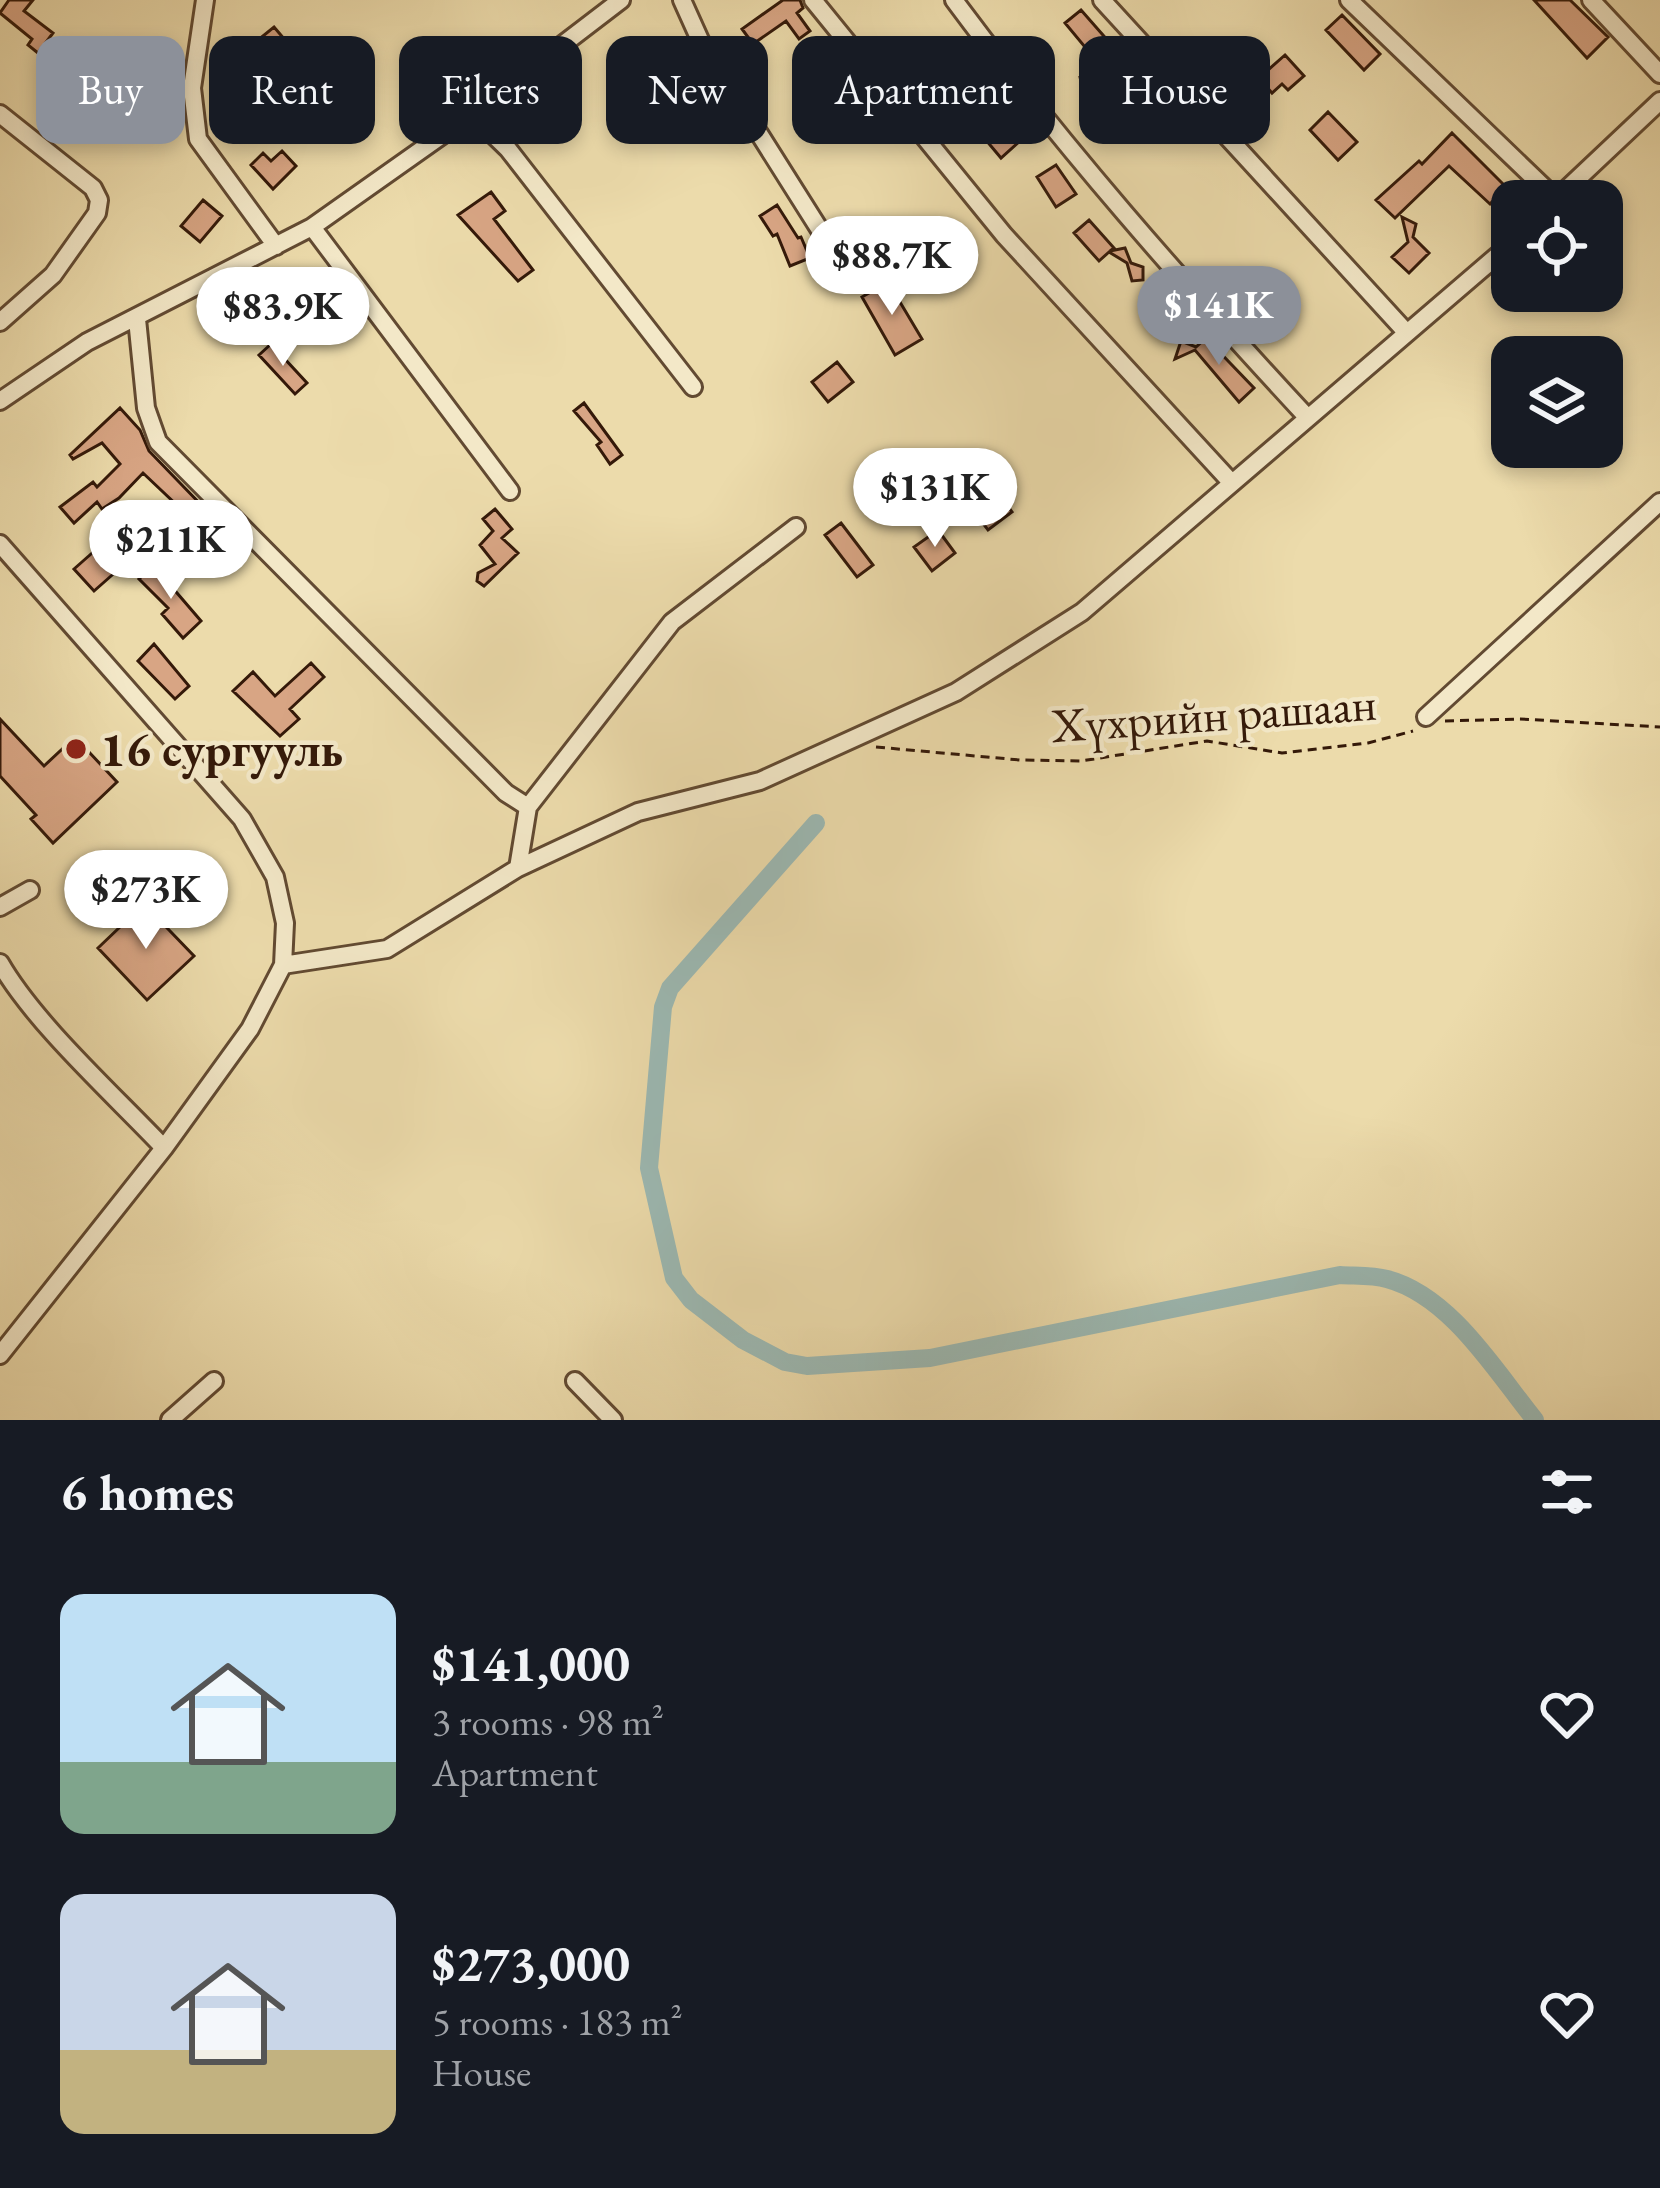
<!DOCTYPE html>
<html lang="en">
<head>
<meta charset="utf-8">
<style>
	:root { --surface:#171b24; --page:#20242c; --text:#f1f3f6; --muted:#9ea1a6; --accent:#8c9099 }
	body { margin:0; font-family:"EB Garamond",serif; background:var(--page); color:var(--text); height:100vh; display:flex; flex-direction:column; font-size:45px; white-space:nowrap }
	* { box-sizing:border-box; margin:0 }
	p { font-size:39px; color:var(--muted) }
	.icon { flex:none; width:66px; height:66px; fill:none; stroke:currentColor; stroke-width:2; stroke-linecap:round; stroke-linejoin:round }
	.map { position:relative; height:1420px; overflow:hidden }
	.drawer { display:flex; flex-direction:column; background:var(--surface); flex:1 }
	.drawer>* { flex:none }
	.guide { position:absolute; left:36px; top:36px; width:1590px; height:108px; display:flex; gap:24px }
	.fabs { position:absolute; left:1491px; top:180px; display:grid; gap:24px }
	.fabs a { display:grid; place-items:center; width:132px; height:132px; border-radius:24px; background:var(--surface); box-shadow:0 6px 18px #0003; font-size:60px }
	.price { position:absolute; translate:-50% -102px; padding:0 27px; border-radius:42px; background:#fff; color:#222; font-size:39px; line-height:78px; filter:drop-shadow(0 3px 6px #0008) }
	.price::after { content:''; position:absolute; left:50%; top:72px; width:36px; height:27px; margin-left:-18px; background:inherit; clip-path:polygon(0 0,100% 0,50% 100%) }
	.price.active { background:var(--accent); color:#fff }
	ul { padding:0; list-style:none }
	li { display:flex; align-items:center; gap:36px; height:300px; padding:0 60px }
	li span { display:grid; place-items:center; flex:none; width:336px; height:240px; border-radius:24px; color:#555 }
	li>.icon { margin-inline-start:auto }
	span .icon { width:144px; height:144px; fill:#fffc; stroke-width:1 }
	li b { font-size:51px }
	h2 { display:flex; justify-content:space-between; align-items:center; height:144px; padding:0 60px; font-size:51px }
	.pill { padding:0 42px; border-radius:24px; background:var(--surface); box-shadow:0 6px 18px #0003; font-size:42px; line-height:108px }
	.pill.active { background:var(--accent); color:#fff }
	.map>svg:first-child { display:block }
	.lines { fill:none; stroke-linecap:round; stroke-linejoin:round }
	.canal { stroke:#9cb9b3; stroke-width:18 }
	.building { fill:#d8a584; stroke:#341909; stroke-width:3 }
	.minor-casing { stroke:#624a32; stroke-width:22 }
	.path { stroke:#341909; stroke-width:3; stroke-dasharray:9 6; stroke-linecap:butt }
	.minor { stroke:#f3e8c8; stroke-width:16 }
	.poi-dot { fill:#8f2418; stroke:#f3e8c8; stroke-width:4.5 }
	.labels { text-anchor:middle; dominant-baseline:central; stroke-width:9; stroke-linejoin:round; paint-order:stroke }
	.street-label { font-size:48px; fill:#341909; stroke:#f3e8c8 }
	.poi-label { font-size:48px; font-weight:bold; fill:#341909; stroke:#f3e8c8; text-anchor:start }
</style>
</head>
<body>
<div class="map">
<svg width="1660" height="1420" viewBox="0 0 1660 1420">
	<rect width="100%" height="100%" fill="#ecdbab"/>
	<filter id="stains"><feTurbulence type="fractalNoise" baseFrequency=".00167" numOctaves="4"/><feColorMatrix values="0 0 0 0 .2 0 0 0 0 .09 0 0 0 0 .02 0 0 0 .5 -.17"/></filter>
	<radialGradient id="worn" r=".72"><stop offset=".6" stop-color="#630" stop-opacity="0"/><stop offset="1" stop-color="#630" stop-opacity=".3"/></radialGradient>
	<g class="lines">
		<path class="canal" d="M816,823L670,988L663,1007L649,1168L674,1278L691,1300L743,1340L785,1362L807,1366L930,1358L1340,1275C1355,1276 1373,1275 1387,1279C1451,1296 1496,1372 1535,1420"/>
	</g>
	<path class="building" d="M9,0H33L24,11L53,33L38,53L28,45L32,39L0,13Z
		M783,0H800L803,8L797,13L810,31L799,39L786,21L753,44L742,29Z
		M1534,0H1570L1608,37L1587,58Z
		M1081,10L1124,59L1111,73L1103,65L1096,84L1090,89L1082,86L1080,77L1100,65L1065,23Z
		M1342,15L1380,54L1364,70L1326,30Z
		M274,27L297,54L281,68L258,40Z
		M674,42L701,92L682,102H677L647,58Z
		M1285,55L1304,76L1288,90L1282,84L1272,93L1259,78Z
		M842,68L876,107L864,118L831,78Z
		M1328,112L1357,142L1338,160L1310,130Z
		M999,117L1020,141L1001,158L980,133Z
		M1452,133L1506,187L1490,204L1449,166L1395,218L1376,200L1419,161L1422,164Z
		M282,151L296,166L273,189L251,165L263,153L271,161Z
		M1056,165L1076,194L1056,207L1037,177Z
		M491,192L505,211L494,219L533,270L518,281L458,215Z
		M203,200L222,216L200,242L181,226Z
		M777,205L798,238L801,237L810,258L790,266L777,234L773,236L760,216Z
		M1402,217L1416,224L1413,237L1429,253L1409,273L1392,257L1408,242Z
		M1089,220L1114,248L1110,251L1125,248L1131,263L1143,267V280L1132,281L1127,263L1109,252L1099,261L1074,233Z
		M888,282L922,339L895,355L862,297Z
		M1206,338L1254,388L1239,402L1195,350L1175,359L1181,341L1196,347Z
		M271,344L307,383L295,394L259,355Z
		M837,362L853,382L828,402L812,382Z
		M584,403L622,455L610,464L597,445L601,442L574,411Z
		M120,408L140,430L149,451L211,515L192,534L202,542L206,553L220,556L226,568L210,571L204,558L190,554V535L187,539L169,521L181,509L143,473L119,498L102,509L97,502L74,523L60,507L93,482L97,487L120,464L102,443L73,459L70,455Z
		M994,487L1012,512L988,530L969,505Z
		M495,509L512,529L502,538L518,553L484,586L477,581L478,573L495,564L480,545L493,531L483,519Z
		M841,523L873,565L857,577L825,535Z
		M938,530L955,553L932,571L914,547Z
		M108,539L128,561L94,591L74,569Z
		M153,565L201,621L183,638L162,614L168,608L139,579Z
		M154,644L189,686L175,699L138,661Z
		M311,663L324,677L290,709L299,719L280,736L233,691L253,672L275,696Z
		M0,719L44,766L75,737L117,782L53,843L31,819L36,815L0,776Z
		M144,904L194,956L147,1000L98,948Z"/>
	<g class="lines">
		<g class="minor-casing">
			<path id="minor" d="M205,0L192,88L198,139L276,246
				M682,0L700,40L849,276
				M813,0L1004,235L1230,481
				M954,0C1063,147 1183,283 1307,417
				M1102,0L1406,332
				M1349,0L1556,199
				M1591,0L1660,74
				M0,114L93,188L99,200L97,213L53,275L0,322
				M472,114L508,149L693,387
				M1554,201L1660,101
				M312,227L510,491
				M137,319L146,408L158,442L506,793L528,807
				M0,401L87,342L312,227L472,114L621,0
				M0,544L242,819L275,877L285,923L283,965L250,1029L164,1148L0,1355
				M1426,717L1660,502
				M518,868L528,807L672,622L796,527
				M0,907L30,890
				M0,963C35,1024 114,1095 164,1148
				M283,965L387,949L518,868L638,812L760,781L956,692L1082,612L1512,243
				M575,1381L613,1420
				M170,1420L214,1381"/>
		</g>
		<path class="path" d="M1445,721L1520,719L1660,727
			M876,747L1020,760L1081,761L1207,741L1282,753L1368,743L1413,731"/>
		<use href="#minor" class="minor"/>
	</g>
	<circle class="poi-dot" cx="76" cy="749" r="12"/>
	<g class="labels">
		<g class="street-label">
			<text transform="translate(1214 714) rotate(-4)">Хүхрийн рашаан</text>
		</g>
		<g class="poi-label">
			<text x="100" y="749">16 сургууль</text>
		</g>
	</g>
	<rect width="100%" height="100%" filter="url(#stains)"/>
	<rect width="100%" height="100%" fill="url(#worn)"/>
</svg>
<div class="fabs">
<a><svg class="icon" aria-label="locate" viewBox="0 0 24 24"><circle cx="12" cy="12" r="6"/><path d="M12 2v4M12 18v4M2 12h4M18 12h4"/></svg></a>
<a><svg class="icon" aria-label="layers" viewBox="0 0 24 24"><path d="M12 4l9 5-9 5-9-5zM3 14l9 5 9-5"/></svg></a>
</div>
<b class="price" style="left:892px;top:318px">$88.7K</b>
<b class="price active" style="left:1219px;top:368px">$141K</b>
<b class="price" style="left:283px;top:369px">$83.9K</b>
<b class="price" style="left:935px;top:550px">$131K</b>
<b class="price" style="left:171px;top:602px">$211K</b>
<b class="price" style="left:146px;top:952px">$273K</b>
<div class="guide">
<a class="pill active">Buy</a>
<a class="pill">Rent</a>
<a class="pill">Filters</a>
<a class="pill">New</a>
<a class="pill">Apartment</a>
<a class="pill">House</a>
</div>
</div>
<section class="drawer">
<h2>6 homes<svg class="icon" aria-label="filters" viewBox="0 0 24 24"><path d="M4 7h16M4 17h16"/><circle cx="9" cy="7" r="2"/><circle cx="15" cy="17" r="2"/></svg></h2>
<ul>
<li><span style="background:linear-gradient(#bfe0f5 70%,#7fa58c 0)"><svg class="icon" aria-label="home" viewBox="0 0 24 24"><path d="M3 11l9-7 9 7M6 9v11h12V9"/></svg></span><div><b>$141,000</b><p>3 rooms · 98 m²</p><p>Apartment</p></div><svg class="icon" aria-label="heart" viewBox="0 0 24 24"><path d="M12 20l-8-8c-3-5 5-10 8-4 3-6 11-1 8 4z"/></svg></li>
<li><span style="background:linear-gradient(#c9d6e8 65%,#c2b280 0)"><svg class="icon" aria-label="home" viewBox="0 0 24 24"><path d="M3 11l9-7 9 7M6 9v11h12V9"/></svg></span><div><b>$273,000</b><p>5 rooms · 183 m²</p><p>House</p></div><svg class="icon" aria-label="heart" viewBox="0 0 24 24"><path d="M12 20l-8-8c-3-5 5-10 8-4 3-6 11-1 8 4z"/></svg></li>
</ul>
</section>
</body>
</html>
